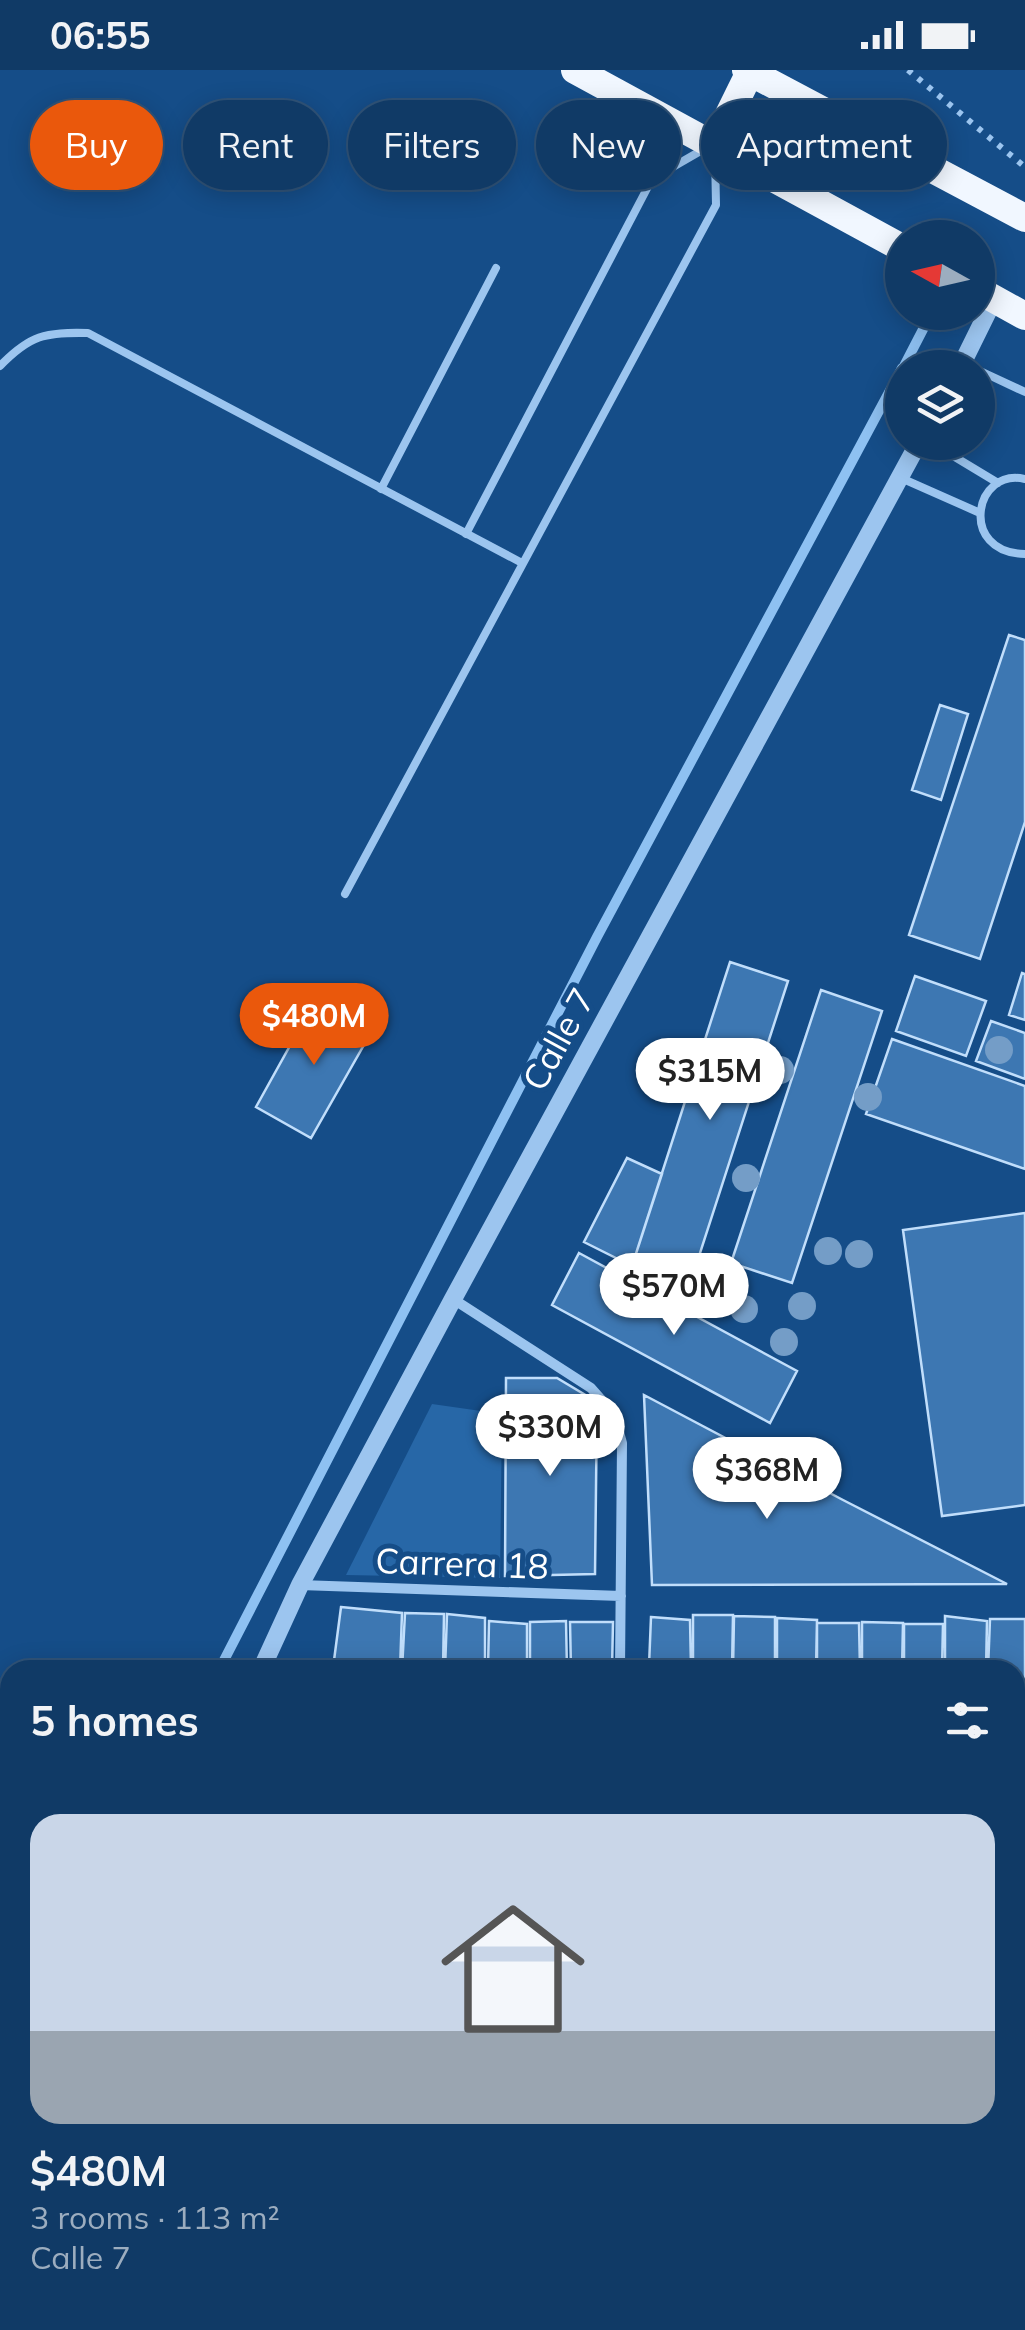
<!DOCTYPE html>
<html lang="en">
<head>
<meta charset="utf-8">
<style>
	:root { --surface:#103a66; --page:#1e456f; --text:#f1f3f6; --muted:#9cadbf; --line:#30547a; --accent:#ea580c }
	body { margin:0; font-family:Mulish,sans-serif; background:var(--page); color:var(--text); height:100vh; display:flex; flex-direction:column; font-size:38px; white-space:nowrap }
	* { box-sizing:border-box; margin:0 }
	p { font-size:32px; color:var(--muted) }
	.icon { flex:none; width:55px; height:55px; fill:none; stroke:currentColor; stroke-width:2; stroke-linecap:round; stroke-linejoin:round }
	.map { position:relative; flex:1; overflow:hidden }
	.side { position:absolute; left:0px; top:1590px; width:1025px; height:670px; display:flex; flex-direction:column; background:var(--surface); border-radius:30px 30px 0 0; box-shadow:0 5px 25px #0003,0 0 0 2px var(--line) }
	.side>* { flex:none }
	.guide { position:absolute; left:30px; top:30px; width:965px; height:90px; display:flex; gap:20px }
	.needle { width:65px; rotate:278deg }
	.controls { position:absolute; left:885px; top:150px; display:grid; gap:20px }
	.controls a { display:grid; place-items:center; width:110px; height:110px; border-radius:50%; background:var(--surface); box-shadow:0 5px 25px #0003,0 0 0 2px var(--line); font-size:50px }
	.price { position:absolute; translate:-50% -85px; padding:0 22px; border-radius:35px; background:#fff; color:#222; font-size:32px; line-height:65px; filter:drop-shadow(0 2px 5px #0008) }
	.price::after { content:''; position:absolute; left:50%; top:60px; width:30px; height:22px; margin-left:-15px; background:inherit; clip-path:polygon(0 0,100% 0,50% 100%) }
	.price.current { background:var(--accent); color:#fff }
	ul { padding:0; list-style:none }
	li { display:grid; align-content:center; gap:20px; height:530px; padding:0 30px }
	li+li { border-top:2px solid var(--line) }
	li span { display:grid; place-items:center; height:310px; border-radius:30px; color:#555 }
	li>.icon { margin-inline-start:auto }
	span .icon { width:180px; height:180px; fill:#fffc; stroke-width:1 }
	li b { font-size:42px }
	h2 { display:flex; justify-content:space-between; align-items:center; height:120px; padding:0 30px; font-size:42px }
	.tag { padding:0 35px; border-radius:45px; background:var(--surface); box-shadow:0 5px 25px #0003,0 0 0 2px var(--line); font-size:35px; line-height:90px }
	.tag.current { background:var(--accent); color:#fff }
	.status { display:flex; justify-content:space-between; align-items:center; height:70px; padding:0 50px; background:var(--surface); direction:ltr }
	.status svg { height:28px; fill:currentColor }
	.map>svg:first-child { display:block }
	.green { fill:#2767a7 }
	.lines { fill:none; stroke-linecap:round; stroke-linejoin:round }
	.stream { stroke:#8ec1f2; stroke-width:10 }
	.building { fill:#3d77b2; stroke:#c1defb; stroke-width:2.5 }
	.path { stroke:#9cc5ef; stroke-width:6; stroke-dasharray:5 8; stroke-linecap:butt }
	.service { stroke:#9cc5ef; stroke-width:8 }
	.minor { stroke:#9cc5ef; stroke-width:10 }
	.tertiary { stroke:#9cc5ef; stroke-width:18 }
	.trunk { stroke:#f1f7ff; stroke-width:28 }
	.tree { fill:#749dc7 }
	.labels { text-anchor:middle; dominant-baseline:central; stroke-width:10; stroke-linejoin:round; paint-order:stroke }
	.street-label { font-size:35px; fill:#fff; stroke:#154d88 }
</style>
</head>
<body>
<div class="status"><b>06:55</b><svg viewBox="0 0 49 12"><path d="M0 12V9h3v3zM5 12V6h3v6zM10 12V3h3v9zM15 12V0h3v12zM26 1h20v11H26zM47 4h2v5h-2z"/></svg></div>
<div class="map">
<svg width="1025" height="2260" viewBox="0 0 1025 2260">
	<rect width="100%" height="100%" fill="#154d88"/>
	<path class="green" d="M432,1334L502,1344L500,1508L346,1505Z"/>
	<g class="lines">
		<path class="stream" d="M903,298L932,242
			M219,1600L597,867L902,298
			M0,2013L10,1995"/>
	</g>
	<path class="building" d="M1009,565L1025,570V752L980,889L909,865Z
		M940,635L968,644L941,730L912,720Z
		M730,892L788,911L690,1214L632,1196Z
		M1022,903L1025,904V950L1009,945Z
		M915,906L986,931L966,986L896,961Z
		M821,920L882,941L792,1213L731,1193Z
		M317,927L373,959L311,1068L256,1037Z
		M991,951L1025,963V1009L976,991Z
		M892,969L1025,1016V1099L866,1044Z
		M627,1088L662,1104L632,1196L584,1172Z
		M1025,1143V1435L942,1446L903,1160Z
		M579,1183L797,1301L770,1353L552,1235Z
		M506,1308H557L597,1332L595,1504L505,1506Z
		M644,1325L843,1430L1007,1514L652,1515Z
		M341,1537L402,1543L400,1600L333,1598Z
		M405,1543L444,1544L443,1600H402Z
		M447,1544L485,1548V1600H445Z
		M693,1545H733L732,1600H693Z
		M734,1546L775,1547V1600H733Z
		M945,1546L987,1551L986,1600H945Z
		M651,1547L690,1550L691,1598L649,1596Z
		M777,1548L817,1550L816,1600H777Z
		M990,1549H1025V1639L1015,1640V1600H988Z
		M489,1551L527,1554V1600H488Z
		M566,1551L567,1600H530V1552Z
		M570,1552H613L612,1600H571Z
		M862,1552L903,1553L902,1600H862Z
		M817,1553H859L860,1600H817Z
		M904,1554H943L942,1600H904Z
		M1015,1643H1025V1742H1015Z
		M1015,1781H1025V1865L1015,1866Z
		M1015,1867H1025V1959L1015,1958Z
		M1015,2006H1025V2092H1015Z
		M1015,2094H1025V2192H1015Z
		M10,2130V2177L0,2176V2150Z
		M10,2224V2250H28V2260H0V2225Z
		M29,2250H65V2260H29Z
		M66,2250H92V2260H66Z
		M93,2250H111V2260H93Z
		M113,2250H159V2260H112Z
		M191,2250H229V2260H191Z
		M229,2250H273V2260H229Z
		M274,2250H316V2260H274Z
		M316,2250H358V2260H316Z
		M358,2250H405V2260H358Z
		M405,2250H444V2260H405Z
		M444,2250H467V2260H444Z
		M467,2250H487V2260H467Z
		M487,2250H528L529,2260H487Z
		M528,2250H570V2260H529Z
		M570,2250H615V2260H570Z"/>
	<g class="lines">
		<path class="path" d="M908,0L1025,97"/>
		<path class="service" d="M0,296C30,265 45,262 88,263L522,493
			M978,300L1025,322
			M930,372L998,413
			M901,408L980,443
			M1025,409C974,397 958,483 1025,484
			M381,419L496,198
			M466,464L652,109L704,79
			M345,824L716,135L715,84"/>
		<path class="minor" d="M453,1229L591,1318L614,1344L622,1373L620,1600
			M300,1515L621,1526
			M1015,1753H1025
			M1015,1983H1025
			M1015,2203H1025
			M0,2210H10
			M172,2260V2250
			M620,2260L621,2250"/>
		<path class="tertiary" d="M960,298L994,229
			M261,1600L300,1515L453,1229L919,372
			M0,2087L10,2071"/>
		<path class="trunk" d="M575,0L902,178
			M746,0L1025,148
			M715,73L750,2
			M978,220L1025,246"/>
	</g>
	<g class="tree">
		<circle cx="999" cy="980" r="14"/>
		<circle cx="780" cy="1000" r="14"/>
		<circle cx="868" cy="1027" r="14"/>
		<circle cx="746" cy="1108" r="14"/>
		<circle cx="828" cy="1181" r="14"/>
		<circle cx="859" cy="1184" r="14"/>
		<circle cx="802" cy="1236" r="14"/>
		<circle cx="744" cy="1239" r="14"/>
		<circle cx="784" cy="1272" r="14"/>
	</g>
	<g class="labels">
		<g class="street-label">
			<text transform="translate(558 969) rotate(-61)">Calle 7</text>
			<text transform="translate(462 1493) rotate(2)">Carrera 18</text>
		</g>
	</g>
</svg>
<div class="controls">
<a><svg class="needle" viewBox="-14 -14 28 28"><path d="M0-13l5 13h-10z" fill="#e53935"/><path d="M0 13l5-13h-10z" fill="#9cadbf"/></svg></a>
<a><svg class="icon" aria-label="layers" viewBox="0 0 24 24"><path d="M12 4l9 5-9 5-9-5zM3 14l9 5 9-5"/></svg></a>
</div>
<b class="price current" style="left:314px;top:998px">$480M</b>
<b class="price" style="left:710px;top:1053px">$315M</b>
<b class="price" style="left:674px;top:1268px">$570M</b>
<b class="price" style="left:550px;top:1409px">$330M</b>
<b class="price" style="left:767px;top:1452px">$368M</b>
<div class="guide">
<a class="tag current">Buy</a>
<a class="tag">Rent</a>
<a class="tag">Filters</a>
<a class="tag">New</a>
<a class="tag">Apartment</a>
</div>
<section class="side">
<h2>5 homes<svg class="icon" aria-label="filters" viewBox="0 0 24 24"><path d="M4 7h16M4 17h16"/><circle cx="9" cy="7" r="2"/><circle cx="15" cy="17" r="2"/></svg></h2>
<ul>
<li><span style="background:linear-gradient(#c9d6e8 70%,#9aa5b1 0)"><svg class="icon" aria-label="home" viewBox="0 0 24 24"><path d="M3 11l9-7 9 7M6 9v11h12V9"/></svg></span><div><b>$480M</b><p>3 rooms · 113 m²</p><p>Calle 7</p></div></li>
</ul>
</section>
</div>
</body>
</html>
